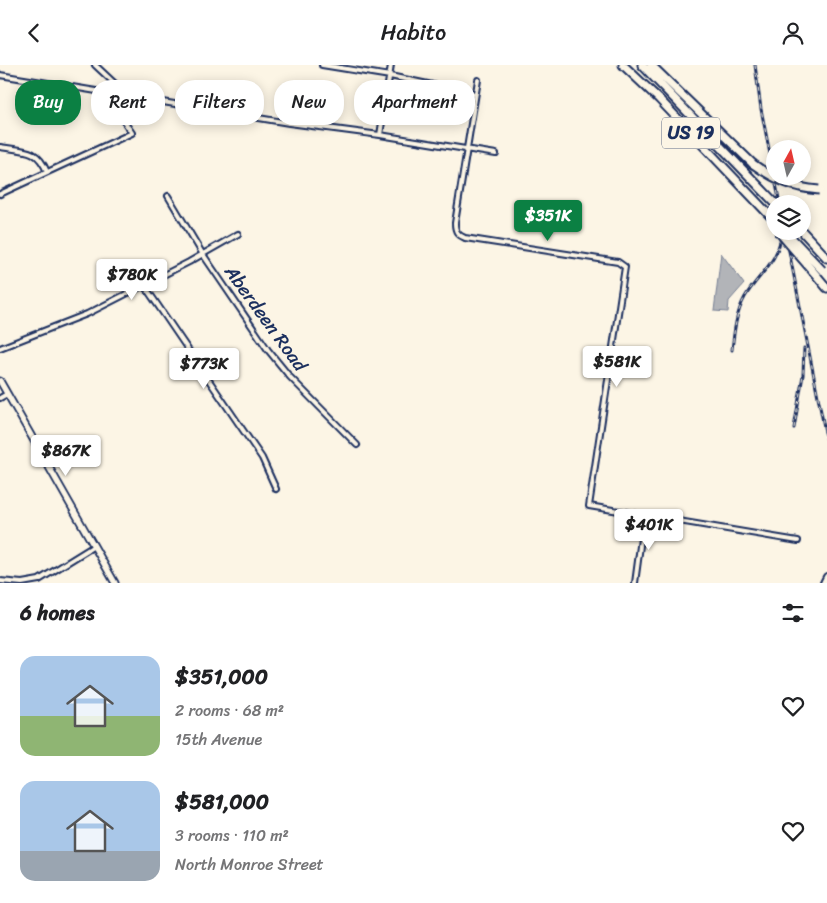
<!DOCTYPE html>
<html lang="en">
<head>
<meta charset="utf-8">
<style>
	:root { --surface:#fff; --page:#f2f2f2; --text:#202124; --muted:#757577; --accent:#0b8043 }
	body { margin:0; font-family:Sriracha,sans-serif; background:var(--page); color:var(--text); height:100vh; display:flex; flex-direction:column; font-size:19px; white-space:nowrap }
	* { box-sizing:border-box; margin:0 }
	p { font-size:16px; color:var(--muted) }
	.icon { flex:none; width:28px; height:28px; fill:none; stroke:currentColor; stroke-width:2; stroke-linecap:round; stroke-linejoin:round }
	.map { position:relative; height:518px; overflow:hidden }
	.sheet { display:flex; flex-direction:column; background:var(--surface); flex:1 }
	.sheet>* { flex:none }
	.guide { position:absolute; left:15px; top:15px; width:500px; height:45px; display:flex; gap:10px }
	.needle { width:32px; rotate:8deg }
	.buttons { position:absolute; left:766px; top:75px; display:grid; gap:10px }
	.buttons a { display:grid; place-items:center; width:45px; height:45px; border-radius:50%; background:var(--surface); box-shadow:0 2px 12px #0003; font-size:25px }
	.price { position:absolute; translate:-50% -42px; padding:0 11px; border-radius:5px; background:#fff; color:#222; font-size:16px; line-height:32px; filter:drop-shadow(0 1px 2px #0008) }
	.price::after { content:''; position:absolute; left:50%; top:30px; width:15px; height:11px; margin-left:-8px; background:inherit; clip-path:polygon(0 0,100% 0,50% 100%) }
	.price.current { background:var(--accent); color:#fff }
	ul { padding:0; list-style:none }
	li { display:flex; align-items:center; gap:15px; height:125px; padding:0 20px }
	li span { display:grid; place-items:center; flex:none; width:140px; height:100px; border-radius:15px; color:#555 }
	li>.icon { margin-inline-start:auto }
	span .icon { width:60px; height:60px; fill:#fffc; stroke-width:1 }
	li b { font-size:21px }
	h2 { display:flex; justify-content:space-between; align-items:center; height:60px; padding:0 20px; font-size:21px }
	.tag { padding:0 18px; border-radius:20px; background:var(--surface); box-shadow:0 2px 12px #0003; font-size:18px; line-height:45px }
	.tag.current { background:var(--accent); color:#fff }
	header { display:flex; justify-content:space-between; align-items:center; height:65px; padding:0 20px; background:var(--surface); font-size:22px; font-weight:600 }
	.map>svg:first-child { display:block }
	.water { fill:#b2b4b8; stroke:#767f94 }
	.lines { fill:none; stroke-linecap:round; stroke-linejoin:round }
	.minor-casing { stroke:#1b2f5e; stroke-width:8 }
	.secondary-casing { stroke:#1b2f5e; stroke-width:9 }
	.primary-casing { stroke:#1b2f5e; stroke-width:10 }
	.motorway-casing { stroke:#1b2f5e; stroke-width:11 }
	.minor { stroke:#fcf5e5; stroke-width:4 }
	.secondary { stroke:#fcf5e5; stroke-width:5.5 }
	.primary { stroke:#fcf5e5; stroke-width:6 }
	.motorway { stroke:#fcf5e5; stroke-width:7 }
	.rail-casing { stroke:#1b2f5e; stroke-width:3 }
	.rail { stroke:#fcf5e5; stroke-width:1; stroke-dasharray:4; stroke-linecap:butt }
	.motorway-bridge-casing { stroke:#1b2f5e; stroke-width:11; stroke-linecap:butt }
	.motorway-bridge { stroke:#fcf5e5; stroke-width:7 }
	.labels { text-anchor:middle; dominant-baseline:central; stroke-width:4.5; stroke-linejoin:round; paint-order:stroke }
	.shield { fill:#fcf5e5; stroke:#5e6a86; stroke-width:1 }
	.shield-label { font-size:18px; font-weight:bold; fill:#1b2f5e }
	.street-label { font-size:19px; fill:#1b2f5e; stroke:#fcf5e5 }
</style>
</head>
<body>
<header><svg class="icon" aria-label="back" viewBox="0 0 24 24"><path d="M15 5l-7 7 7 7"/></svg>Habito<svg class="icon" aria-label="person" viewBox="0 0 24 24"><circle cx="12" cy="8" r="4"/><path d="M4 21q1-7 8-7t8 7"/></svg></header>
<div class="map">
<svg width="827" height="518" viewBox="0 0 827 518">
	<rect width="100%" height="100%" fill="#fcf5e5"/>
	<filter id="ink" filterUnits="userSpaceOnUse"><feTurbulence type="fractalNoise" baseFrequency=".02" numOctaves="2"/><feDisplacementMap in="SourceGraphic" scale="10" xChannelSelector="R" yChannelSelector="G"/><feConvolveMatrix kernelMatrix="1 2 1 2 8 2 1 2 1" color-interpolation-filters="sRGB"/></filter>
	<g filter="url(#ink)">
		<path class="water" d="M721,188L744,219L729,236L728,247L714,246Z"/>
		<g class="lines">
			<g class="minor-casing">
				<path id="minor" d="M95,0L126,29
					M322,0L390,11L475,29
					M0,10L289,58L380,70L496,89
					M478,15L455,158C455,167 458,170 465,173L618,197L625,202L589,441L798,476
					M380,70L391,0
					M0,82C23,86 37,82 47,107
					M0,129L132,68L103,26
					M168,131L202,188L268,285L290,312L357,380
					M144,220L262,393L276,424
					M0,283L87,249L189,197L238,169
					M0,333L7,329
					M0,516L22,518L39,515L94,481
					M635,518L644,451"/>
			</g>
			<g class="secondary-casing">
				<path id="secondary" d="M0,316L115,518"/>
			</g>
			<g class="primary-casing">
				<path id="primary" d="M824,518L827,512"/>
			</g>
			<g class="motorway-casing">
				<path id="motorway" d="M623,0L659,34L775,156
					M642,0L776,139
					M651,0L753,99
					M802,166L827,193
					M817,211L827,223"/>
			</g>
			<use href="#minor" class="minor"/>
			<use href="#secondary" class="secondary"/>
			<use href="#primary" class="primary"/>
			<use href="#motorway" class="motorway"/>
			<g class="rail-casing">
				<path id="rail" d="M755,0L761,44L780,139
					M785,166L827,377
					M732,285C734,267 736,248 745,232C760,207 778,199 782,166
					M794,363L803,310L804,283"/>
			</g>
			<use href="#rail" class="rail"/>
			<g class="motorway-bridge-casing">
				<path id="motorway-bridge" d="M753,99C774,114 793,123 819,125
					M778,166L817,211
					M785,166L822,205"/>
			</g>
			<use href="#motorway-bridge" class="motorway-bridge"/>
		</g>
	</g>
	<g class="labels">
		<rect class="shield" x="662" y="52.5" width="58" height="31" rx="4"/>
		<g class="shield-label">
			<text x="691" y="68">US 19</text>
		</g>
		<g class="street-label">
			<text transform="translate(266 253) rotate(54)">Aberdeen Road</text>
		</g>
	</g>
</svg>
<div class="buttons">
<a><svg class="needle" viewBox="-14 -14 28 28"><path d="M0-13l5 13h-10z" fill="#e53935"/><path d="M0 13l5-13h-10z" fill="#757577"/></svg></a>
<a><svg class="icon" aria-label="layers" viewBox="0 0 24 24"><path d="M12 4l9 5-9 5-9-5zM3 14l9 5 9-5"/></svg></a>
</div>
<b class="price current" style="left:548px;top:177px">$351K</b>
<b class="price" style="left:132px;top:236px">$780K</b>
<b class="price" style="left:617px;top:323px">$581K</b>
<b class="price" style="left:204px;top:325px">$773K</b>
<b class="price" style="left:66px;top:412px">$867K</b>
<b class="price" style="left:649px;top:486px">$401K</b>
<div class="guide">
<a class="tag current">Buy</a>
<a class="tag">Rent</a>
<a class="tag">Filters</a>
<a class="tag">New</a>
<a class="tag">Apartment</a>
</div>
</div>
<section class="sheet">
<h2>6 homes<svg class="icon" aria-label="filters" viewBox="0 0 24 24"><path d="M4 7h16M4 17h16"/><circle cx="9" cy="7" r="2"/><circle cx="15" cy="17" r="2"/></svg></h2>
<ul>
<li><span style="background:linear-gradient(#a9c7e8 60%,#8fb573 0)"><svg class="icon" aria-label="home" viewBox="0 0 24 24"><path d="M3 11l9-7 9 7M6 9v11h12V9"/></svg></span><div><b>$351,000</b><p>2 rooms · 68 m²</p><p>15th Avenue</p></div><svg class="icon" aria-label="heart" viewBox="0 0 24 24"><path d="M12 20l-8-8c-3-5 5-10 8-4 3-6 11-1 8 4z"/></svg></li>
<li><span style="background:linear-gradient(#a9c7e8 70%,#9aa5b1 0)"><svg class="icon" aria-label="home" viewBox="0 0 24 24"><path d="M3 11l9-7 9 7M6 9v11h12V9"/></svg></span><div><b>$581,000</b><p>3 rooms · 110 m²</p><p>North Monroe Street</p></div><svg class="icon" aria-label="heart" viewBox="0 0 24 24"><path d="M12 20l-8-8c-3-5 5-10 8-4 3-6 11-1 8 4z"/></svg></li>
</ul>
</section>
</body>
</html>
